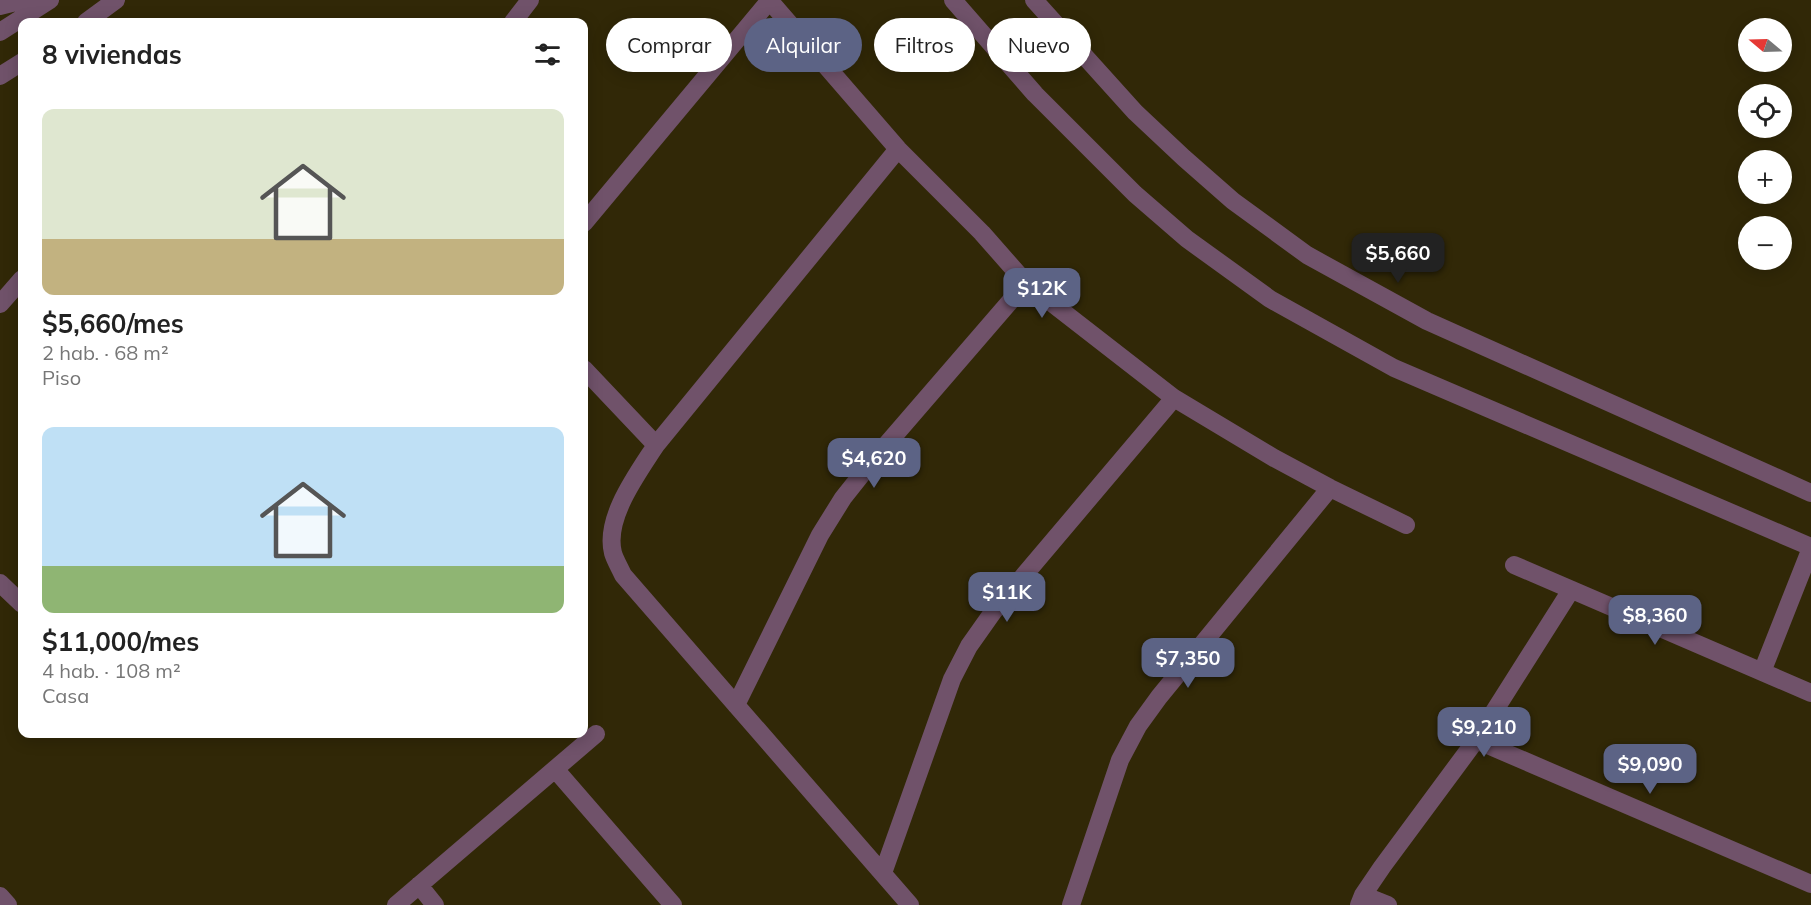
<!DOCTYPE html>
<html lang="es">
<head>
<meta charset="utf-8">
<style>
	:root { --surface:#fff; --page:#f2f2f2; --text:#222; --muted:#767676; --accent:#5c6385 }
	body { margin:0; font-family:Mulish,sans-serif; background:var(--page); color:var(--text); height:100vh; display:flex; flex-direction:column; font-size:22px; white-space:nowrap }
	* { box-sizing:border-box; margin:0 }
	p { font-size:20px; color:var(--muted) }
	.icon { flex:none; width:33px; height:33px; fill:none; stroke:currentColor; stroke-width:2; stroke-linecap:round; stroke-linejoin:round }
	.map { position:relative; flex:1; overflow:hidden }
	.sheet { position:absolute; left:18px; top:18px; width:570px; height:720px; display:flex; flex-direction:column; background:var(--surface); border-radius:12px; box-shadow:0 3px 15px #0003 }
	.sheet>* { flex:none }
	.hud { position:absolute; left:606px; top:18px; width:570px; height:54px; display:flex; gap:12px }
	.needle { width:39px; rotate:289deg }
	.tools { position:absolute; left:1738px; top:18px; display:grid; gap:12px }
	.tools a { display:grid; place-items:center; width:54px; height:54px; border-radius:50%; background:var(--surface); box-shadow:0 3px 15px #0003; font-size:30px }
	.price { position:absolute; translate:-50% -51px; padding:0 14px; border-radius:12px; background:var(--accent); color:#fff; font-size:20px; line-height:39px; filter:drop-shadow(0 2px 3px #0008) }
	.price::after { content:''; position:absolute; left:50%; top:36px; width:18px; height:14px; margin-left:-9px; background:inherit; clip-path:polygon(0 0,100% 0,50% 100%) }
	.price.on { background:#222; color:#fff }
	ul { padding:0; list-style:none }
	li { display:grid; align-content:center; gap:12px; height:318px; padding:0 24px }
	li span { display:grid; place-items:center; height:186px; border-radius:12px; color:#555 }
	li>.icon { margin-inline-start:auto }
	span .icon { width:108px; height:108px; fill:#fffc; stroke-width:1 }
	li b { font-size:26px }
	h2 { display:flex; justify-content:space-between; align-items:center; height:72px; padding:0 24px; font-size:26px }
	.pill { padding:0 21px; border-radius:27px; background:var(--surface); box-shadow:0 3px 15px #0003; font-size:21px; line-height:54px }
	.pill.on { background:var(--accent); color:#fff }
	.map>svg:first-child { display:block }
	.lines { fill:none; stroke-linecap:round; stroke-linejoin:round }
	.minor { stroke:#70526a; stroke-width:18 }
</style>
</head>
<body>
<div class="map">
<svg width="1811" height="905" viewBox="0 0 1811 905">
	<rect width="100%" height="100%" fill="#312807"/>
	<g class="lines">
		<path class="minor" d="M769,0L898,149L982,233L1026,283L1174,398L1274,458L1330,488L1406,525
			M953,0L1035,94L1135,194L1187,239L1270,299L1394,368L1811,547
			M1034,0L1135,112L1184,158L1233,201L1307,255L1427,321L1811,493
			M0,6L24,0
			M86,22L116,0
			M513,22L530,0
			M0,32L50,0
			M0,76L22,62
			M898,149L656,445C638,473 604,518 613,553C615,560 620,568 623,575L910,905
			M584,223L770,0
			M0,304L22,279
			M584,369L656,445
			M1514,565L1811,693
			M0,583L22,604
			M1762,672L1811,548
			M736,705L820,535L843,498L874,459L1026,283
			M1476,740L1811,884
			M555,769L673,905
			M883,873L952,679L969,646L993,612L1174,398
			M419,885L435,905
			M1363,895L1388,905
			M0,896L8,905
			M396,905L596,734
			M1071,905L1120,760L1138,726L1159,697L1330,488
			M1359,905L1363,895L1382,867L1476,740L1571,590"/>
	</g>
</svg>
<div class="tools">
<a><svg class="needle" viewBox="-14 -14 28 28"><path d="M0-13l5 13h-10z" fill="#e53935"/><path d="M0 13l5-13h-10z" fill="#767676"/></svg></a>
<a><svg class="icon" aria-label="locate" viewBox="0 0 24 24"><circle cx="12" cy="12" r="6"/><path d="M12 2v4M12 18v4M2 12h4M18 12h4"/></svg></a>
<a>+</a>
<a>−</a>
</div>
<b class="price on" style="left:1398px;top:284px">$5,660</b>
<b class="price" style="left:1042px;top:319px">$12K</b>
<b class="price" style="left:874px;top:489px">$4,620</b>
<b class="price" style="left:1007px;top:623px">$11K</b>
<b class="price" style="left:1655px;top:646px">$8,360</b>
<b class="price" style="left:1188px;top:689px">$7,350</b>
<b class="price" style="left:1484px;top:758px">$9,210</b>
<b class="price" style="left:1650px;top:795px">$9,090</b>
<div class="hud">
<a class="pill">Comprar</a>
<a class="pill on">Alquilar</a>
<a class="pill">Filtros</a>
<a class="pill">Nuevo</a>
</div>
<section class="sheet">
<h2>8 viviendas<svg class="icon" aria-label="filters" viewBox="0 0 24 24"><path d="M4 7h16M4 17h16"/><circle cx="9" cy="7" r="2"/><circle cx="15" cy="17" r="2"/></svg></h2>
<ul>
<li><span style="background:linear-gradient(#dfe7d0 70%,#c2b280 0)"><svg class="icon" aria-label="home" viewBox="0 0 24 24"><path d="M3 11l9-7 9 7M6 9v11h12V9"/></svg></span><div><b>$5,660/mes</b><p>2 hab. · 68 m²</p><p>Piso</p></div></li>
<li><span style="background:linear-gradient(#bfe0f5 75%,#8fb573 0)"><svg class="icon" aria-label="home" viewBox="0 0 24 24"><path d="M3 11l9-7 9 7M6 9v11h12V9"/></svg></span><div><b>$11,000/mes</b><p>4 hab. · 108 m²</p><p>Casa</p></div></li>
</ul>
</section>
</div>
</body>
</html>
